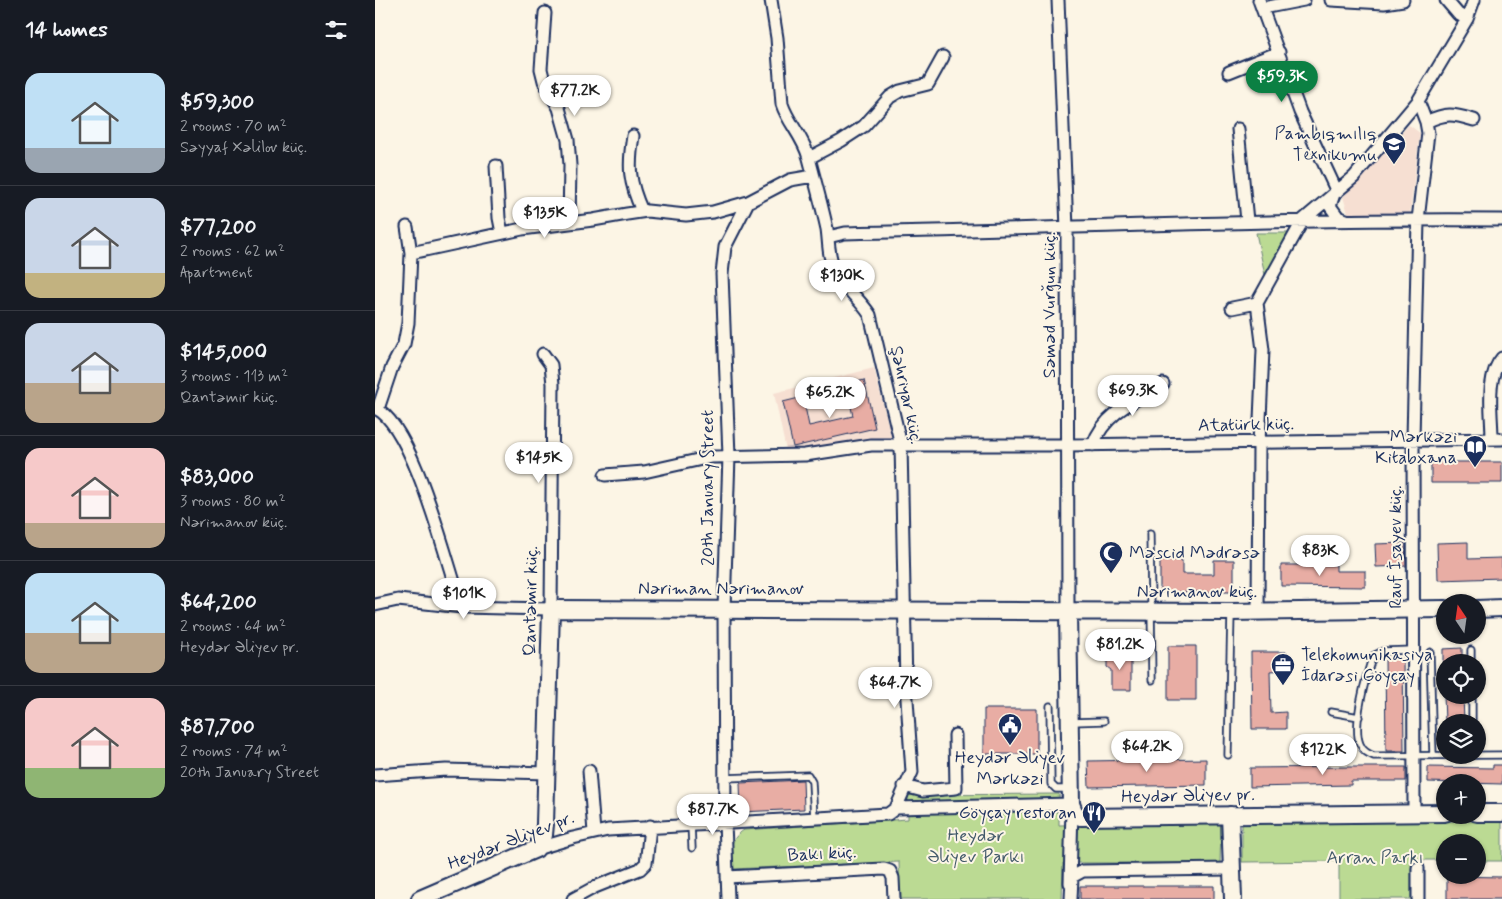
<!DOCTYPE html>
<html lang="en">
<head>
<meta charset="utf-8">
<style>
	:root { --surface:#171b24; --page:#20242c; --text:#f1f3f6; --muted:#9ea1a6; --line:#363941; --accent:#0b8043 }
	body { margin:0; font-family:Mynerve,sans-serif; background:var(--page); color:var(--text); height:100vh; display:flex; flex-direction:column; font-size:19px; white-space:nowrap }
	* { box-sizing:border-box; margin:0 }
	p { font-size:16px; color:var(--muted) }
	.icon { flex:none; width:28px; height:28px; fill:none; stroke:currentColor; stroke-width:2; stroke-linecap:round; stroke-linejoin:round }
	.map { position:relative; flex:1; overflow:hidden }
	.details { display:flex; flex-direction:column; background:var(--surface); width:375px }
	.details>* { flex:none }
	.needle { width:32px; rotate:347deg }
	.fabs { position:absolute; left:1061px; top:594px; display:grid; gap:10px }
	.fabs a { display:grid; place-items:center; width:50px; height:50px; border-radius:50%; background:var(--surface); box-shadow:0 1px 4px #0004; font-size:25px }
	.price { position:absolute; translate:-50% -42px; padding:0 11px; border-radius:18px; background:#fff; color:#222; font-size:16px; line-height:32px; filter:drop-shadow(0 1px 2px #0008) }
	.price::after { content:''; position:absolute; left:50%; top:30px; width:15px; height:11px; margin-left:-8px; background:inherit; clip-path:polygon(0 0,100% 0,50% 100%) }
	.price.current { background:var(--accent); color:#fff }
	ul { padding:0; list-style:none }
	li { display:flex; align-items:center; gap:15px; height:125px; padding:0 25px }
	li+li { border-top:1px solid var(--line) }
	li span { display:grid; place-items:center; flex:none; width:140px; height:100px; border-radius:15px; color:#555 }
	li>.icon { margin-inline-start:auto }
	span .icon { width:60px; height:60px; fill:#fffc; stroke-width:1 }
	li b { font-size:21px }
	h2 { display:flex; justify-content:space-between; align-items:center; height:60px; padding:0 25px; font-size:21px }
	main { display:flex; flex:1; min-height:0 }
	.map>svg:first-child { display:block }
	.built { fill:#f6dfd2 }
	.green { fill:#bbda93; stroke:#6b8478 }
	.building { fill:#e8ada4; stroke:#1b2f5e }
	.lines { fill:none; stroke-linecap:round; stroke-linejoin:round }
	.lane-casing { stroke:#1b2f5e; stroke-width:9 }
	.street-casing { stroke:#1b2f5e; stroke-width:15 }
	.secondary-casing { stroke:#1b2f5e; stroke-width:20 }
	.lane { stroke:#fcf5e5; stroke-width:5.5 }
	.street { stroke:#fcf5e5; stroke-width:11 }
	.secondary { stroke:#fcf5e5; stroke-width:16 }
	.labels { text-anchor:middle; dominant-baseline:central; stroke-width:4; stroke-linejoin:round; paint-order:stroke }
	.poi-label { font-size:18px; fill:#1b2f5e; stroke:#fcf5e5; text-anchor:end }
	.street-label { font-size:18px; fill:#1b2f5e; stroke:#fcf5e5 }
	.park-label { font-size:18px; fill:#435a6b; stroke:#fcf5e5 }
</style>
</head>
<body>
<main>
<section class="details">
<h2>14 homes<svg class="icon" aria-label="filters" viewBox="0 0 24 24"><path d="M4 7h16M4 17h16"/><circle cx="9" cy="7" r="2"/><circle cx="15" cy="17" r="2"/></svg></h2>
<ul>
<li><span style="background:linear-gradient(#bfe0f5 75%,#9aa5b1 0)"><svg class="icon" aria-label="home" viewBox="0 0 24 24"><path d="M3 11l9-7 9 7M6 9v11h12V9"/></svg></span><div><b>$59,300</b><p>2 rooms · 70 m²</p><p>Səyyaf Xəlilov küç.</p></div></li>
<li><span style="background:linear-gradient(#c9d6e8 75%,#c2b280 0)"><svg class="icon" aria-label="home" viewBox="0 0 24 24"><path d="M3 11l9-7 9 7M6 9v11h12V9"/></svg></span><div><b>$77,200</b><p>2 rooms · 62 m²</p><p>Apartment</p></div></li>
<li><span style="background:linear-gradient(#c9d6e8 60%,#b9a48a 0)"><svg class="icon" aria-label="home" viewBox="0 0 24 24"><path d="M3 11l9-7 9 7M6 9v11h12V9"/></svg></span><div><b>$145,000</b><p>3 rooms · 113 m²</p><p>Qantəmir küç.</p></div></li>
<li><span style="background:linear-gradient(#f6c9c9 75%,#b9a48a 0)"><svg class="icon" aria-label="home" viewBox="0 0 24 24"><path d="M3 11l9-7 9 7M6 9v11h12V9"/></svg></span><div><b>$83,000</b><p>3 rooms · 80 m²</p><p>Nərimanov küç.</p></div></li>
<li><span style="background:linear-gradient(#bfe0f5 60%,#b9a48a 0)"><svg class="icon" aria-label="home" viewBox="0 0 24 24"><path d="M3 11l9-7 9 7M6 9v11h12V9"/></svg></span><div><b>$64,200</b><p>2 rooms · 64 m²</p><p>Heydər Əliyev pr.</p></div></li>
<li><span style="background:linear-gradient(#f6c9c9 70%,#8fb573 0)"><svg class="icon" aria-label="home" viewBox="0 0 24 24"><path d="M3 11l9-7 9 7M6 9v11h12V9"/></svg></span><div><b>$87,700</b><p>2 rooms · 74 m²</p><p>20th January Street</p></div></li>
</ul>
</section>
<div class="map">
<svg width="1127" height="899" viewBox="0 0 1127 899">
	<rect width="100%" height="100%" fill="#fcf5e5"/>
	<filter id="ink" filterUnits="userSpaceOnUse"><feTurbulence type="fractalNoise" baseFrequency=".02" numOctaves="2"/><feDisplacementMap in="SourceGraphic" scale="10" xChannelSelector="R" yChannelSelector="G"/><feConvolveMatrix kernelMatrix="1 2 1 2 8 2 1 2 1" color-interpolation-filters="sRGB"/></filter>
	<g filter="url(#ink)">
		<path class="built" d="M1034,125L1045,133L1035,213H973L968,197Z
			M499,368L517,439L411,451L399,393Z"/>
		<path class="green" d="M881,233H914L890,275Z
			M684,794V825L846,822L845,863H688L687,899H525L524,862L356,869C356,852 353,840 369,830L533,819V795Z
			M1127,821V861H1103L1102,842H1070V860H1036V899H964V861L867,862V823Z"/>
		<path class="building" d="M489,380L500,428L418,447L408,402L428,397L434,426L478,416L471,385Z
			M1056,462H1127V483H1056Z
			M1093,542V559L1127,558V578L1063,580L1062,543Z
			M1030,543L1031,566L1001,567L1000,544Z
			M785,560H807V574H839V560H859V592H785Z
			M906,565H961V571H990V587L906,586Z
			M793,646H821V700H793Z
			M1087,648V662H1068V649Z
			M876,652H911V670L895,671L896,713L911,712V729H877Z
			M736,654H756V690H736V670L732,667V659Z
			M1010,658H1028L1029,751H1011Z
			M1069,695H1088L1089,722H1070Z
			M609,709H662V754H609Z
			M831,759V785L714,787L713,761Z
			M1118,765H1127V784L1053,782V767L1118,768Z
			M976,767H1031V781H976V785L875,787V768Z
			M428,780L429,809L366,812L365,783Z
			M1072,876L1127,877V899H1072Z
			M705,886H839V899H705Z"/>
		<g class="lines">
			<g class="lane-casing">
				<path id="lane" d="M775,534L777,680
					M1039,650L1008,651L998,656C991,675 977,726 985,744C988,751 992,753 999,756L1127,755
					M1096,650V662
					M1055,652L1058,756
					M1097,695V722
					M675,706L676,784L681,789H693
					M956,712L984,717
					M697,722L729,721
					M853,755L856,613
					M350,778L433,775L437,782L439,818
					M316,824L317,848"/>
			</g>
			<g class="street-casing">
				<path id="street" d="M683,0L692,229L693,611
					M884,0L925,112L962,192
					M956,0L1009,3L1028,0
					M1071,0L1083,14L1092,19
					M888,8L929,0
					M170,13L166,69L169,81L184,108L193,140L195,165L194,223
					M854,72L904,52
					M1051,122C1072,112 1078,114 1099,120
					M863,129L872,221
					M258,136C253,167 254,182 267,211
					M434,158L466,141L489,126L515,97L525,91L553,84L568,57
					M121,166L124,218L127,233
					M959,194L955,206L963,217L971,220
					M32,227L36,253
					M453,237L470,233C689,229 908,218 1127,220
					M857,308L882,303
					M0,408C39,425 72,565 87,607
					M3,409L17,367L29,344L33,323L36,253L147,229L218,220L252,214L272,211L311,215L338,212L373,202L415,180L438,176
					M1117,439C1117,414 1110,377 1127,358
					M718,445C729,413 761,400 788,384
					M230,475L269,472L336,457L430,455L496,445H693L1127,439
					M0,605L23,600L87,607L176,609L178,384L176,365L168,354
					M883,612L884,443L888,350L882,303L928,220L979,177L1043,101L1092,19L1099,0
					M214,771L219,832
					M0,775L71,770L172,773
					M529,786L548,791L581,788L580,735
					M521,808L696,804
					M1039,814L1038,439L1043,220L1053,133L1051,122L1043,101
					M161,849L198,838L233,830L513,814L521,808L537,772L531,685L526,445L495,315C485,299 468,287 460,270C453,257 454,243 452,229C447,206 440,181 434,158C428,136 413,123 407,104L402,38L396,0
					M1043,868V899
					M352,877L509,869L515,871L518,878L519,899
					M695,883L697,809
					M198,899L220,887L265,869L271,863L272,856L275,826
					M353,899L350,822L349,609L354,456L347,274L350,247L373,202
					M696,899L697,877L708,871L856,869"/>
			</g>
			<g class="secondary-casing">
				<path id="secondary" d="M1102,609L1127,608
					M693,611L696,804L700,814L706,817L1070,813
					M1102,813H1127
					M855,815L858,899
					M45,899L161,849L169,835L170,824L176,609L856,612L1070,609"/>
			</g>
			<use href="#lane" class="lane"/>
			<use href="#street" class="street"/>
			<use href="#secondary" class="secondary"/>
		</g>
	</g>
	<defs>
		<g id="university-pin" transform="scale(1.25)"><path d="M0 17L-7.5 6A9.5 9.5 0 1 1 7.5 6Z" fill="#1b2f5e" stroke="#fcf5e5"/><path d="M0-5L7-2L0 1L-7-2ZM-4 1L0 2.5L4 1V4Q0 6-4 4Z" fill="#fff"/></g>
		<g id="library-pin" transform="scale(1.25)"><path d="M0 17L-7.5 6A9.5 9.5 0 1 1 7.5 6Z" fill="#1b2f5e" stroke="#fcf5e5"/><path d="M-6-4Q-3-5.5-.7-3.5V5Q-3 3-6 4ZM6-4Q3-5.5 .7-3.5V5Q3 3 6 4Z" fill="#fff"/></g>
		<g id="mosque-pin" transform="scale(1.25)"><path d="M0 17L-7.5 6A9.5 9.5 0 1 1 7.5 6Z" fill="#1b2f5e" stroke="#fcf5e5"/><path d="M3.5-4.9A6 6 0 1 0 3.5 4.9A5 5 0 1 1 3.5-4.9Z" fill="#fff"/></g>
		<g id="office-pin" transform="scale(1.25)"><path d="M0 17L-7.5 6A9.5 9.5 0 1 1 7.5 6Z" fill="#1b2f5e" stroke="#fcf5e5"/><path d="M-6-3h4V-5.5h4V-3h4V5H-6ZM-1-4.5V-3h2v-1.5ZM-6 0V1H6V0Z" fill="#fff"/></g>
		<g id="civic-pin" transform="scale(1.25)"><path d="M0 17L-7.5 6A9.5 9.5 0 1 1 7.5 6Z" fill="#1b2f5e" stroke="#fcf5e5"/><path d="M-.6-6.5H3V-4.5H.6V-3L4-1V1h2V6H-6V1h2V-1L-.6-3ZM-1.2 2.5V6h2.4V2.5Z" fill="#fff"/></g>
		<g id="restaurant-pin" transform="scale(1.25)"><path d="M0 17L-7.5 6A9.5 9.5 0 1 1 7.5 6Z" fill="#1b2f5e" stroke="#fcf5e5"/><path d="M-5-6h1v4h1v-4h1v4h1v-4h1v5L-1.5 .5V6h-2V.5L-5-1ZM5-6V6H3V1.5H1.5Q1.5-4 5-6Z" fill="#fff"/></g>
	</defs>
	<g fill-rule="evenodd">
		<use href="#university-pin" x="1019" y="144"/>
		<use href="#library-pin" x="1100" y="447"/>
		<use href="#mosque-pin" x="736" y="553"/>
		<use href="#office-pin" x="908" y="665"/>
		<use href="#civic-pin" x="635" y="725"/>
		<use href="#restaurant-pin" x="719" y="813"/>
	</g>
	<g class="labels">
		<g class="poi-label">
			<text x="1002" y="134">Pambıqmılıq<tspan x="1002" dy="21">Texnikumu</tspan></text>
			<text x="1082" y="437">Mərkəzi<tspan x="1082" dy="21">Kitabxana</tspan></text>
			<text x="754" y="553" text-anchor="start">Məscid Mədrəsə</text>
			<text x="926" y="655" text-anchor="start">Telekomunikasiya<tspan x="926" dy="21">İdarəsi Göyçay</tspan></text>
			<text x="635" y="758" text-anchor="middle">Heydər Əliyev<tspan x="635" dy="21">Mərkəzi</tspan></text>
			<text x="702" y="813">Göyçay restoran</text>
		</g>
		<g class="street-label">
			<text transform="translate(675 305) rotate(-90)">Səməd Vurğun küç.</text>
			<text transform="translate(531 395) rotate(78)">Şəhriyar küç.</text>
			<text transform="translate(871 425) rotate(-1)">Atatürk küç.</text>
			<text transform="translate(333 488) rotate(-90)">20th January Street</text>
			<text transform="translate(1021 547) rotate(-90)">Rauf İsayev küç.</text>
			<text x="346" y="589">Nəriman Nərimanov</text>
			<text x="822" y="592">Nərimanov küç.</text>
			<text transform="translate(156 601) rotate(-89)">Qantəmir küç.</text>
			<text transform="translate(813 796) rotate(-1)">Heydər Əliyev pr.</text>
			<text transform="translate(136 841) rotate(-21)">Heydər Əliyev pr.</text>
			<text transform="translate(447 854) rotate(-3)">Bakı küç.</text>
		</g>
		<g class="park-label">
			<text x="601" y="836">Heydər<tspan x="601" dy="21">Əliyev Parkı</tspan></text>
			<text x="1000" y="858">Arran Parkı</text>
		</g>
	</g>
</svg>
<div class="fabs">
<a><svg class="needle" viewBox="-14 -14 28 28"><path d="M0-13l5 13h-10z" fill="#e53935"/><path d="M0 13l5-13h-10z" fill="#9ea1a6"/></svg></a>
<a><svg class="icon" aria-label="locate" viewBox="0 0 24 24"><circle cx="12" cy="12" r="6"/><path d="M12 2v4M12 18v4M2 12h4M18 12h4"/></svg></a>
<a><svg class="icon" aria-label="layers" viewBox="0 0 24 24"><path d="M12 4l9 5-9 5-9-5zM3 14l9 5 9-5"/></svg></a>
<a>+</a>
<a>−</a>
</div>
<b class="price current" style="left:907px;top:103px">$59.3K</b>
<b class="price" style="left:200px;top:117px">$77.2K</b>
<b class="price" style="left:170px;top:239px">$135K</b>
<b class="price" style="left:467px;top:302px">$130K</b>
<b class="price" style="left:758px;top:417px">$69.3K</b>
<b class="price" style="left:455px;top:419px">$65.2K</b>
<b class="price" style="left:164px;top:484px">$145K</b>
<b class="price" style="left:945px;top:577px">$83K</b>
<b class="price" style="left:89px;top:620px">$101K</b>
<b class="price" style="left:745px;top:671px">$81.2K</b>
<b class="price" style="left:520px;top:709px">$64.7K</b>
<b class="price" style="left:772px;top:773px">$64.2K</b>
<b class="price" style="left:948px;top:776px">$122K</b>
<b class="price" style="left:338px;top:836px">$87.7K</b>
</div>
</main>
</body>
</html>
